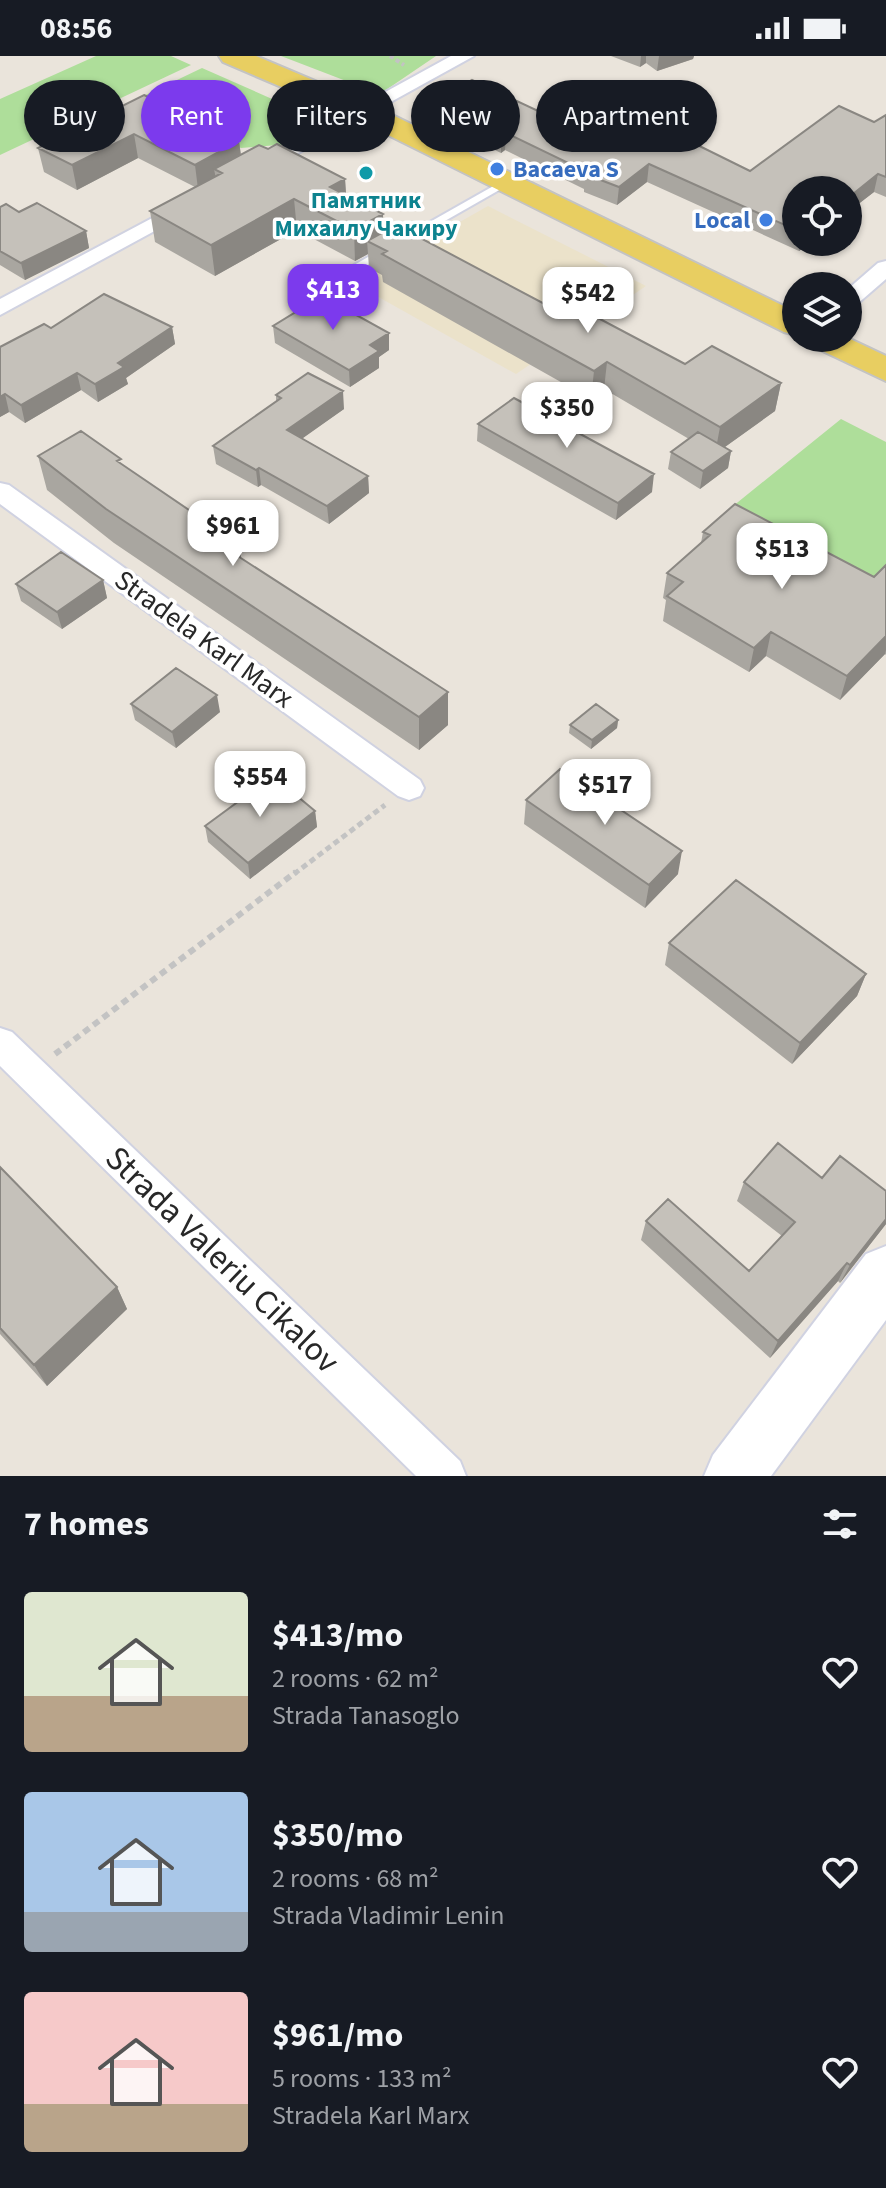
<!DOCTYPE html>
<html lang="en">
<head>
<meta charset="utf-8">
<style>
	:root { --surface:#171b24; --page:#20242c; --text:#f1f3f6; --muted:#9ea1a6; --accent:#7c3aed }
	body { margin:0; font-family:"Source Sans 3",sans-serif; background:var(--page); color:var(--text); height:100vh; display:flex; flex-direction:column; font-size:30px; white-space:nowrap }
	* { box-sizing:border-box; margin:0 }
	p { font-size:26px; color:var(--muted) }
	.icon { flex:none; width:44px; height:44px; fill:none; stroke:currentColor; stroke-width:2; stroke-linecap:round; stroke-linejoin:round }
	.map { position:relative; height:1420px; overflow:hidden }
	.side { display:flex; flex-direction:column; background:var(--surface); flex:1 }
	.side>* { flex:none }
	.guide { position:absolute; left:24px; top:24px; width:838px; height:72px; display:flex; gap:16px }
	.controls { position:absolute; left:782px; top:120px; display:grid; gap:16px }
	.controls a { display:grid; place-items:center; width:80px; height:80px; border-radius:50%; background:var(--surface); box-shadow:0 2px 6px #0004; font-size:40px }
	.price { position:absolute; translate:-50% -68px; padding:0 18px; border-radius:16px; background:#fff; color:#222; font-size:26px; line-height:52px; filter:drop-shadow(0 2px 4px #0008) }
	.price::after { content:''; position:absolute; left:50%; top:48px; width:24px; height:18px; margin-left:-12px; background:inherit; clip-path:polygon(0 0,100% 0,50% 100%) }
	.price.selected { background:var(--accent); color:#fff }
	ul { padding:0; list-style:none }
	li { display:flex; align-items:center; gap:24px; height:200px; padding:0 24px }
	li span { display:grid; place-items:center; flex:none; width:224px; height:160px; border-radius:8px; color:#555 }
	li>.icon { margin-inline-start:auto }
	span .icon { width:96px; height:96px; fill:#fffc; stroke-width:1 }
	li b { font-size:34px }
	h2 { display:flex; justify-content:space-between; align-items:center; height:96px; padding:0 24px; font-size:34px }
	.tag { padding:0 28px; border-radius:36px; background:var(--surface); box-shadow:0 2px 6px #0004; font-size:28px; line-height:72px }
	.tag.selected { background:var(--accent); color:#fff }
	.status { display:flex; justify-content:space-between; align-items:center; height:56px; padding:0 40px; background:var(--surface); direction:ltr }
	.status svg { height:22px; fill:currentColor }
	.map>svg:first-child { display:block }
	.education { fill:#ebe2ca }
	.green { fill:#aede9a }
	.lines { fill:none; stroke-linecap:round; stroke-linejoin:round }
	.lane-casing { stroke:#d0d2e1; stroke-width:4 }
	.street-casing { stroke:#d0d2e1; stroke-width:4 }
	.secondary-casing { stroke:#d0d2e1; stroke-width:4 }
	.primary-casing { stroke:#c3c3c3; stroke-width:4 }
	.path-far2 { stroke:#c3c3c3; stroke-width:4; stroke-dasharray:4 3; stroke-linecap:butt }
	.path-far1 { stroke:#c3c3c3; stroke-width:5; stroke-dasharray:6 4; stroke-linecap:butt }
	.path { stroke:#c3c3c3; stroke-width:6; stroke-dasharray:7 5; stroke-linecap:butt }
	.lane { fill:#fff; fill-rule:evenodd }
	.street { fill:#fff; fill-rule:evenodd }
	.secondary { fill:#fff; fill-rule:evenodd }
	.primary { fill:#e8ce61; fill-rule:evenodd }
	.wall { fill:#a9a6a0 }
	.shaded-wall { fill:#8a8782 }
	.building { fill:#c5c1ba; stroke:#8a8782; stroke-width:2 }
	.shop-dot { fill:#3f7fe0; stroke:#fff; stroke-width:3 }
	.culture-dot { fill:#0f9aa8; stroke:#fff; stroke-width:3 }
	.labels { text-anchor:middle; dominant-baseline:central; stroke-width:7; stroke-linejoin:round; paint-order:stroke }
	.far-shop-label { font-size:24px; font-weight:bold; fill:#366cbe; stroke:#fff; text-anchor:start }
	.far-culture-label { font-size:24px; font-weight:bold; fill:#0d838f; stroke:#fff }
	.street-label { font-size:28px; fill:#282828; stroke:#fff }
	.near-street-label { font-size:34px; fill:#282828; stroke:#fff }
</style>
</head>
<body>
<div class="status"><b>08:56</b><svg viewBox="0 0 49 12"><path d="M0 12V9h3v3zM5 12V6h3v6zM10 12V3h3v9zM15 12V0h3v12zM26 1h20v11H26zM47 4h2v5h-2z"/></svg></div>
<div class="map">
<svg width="886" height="1420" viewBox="0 0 886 1420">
	<rect width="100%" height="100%" fill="#eae4db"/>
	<path class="education" d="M488,150L646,230L516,318L366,234L376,228L377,213Z"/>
	<path class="green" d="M96,0H171L191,9L0,99V43Z
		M281,0H436L380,38Z
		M202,12L297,54L301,87L241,92L133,45Z
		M841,363L886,386V509L857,536L722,459Z"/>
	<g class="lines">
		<g class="lane-casing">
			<path id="lane" d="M504,124L510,127L508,129L364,211L354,209Z"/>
		</g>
		<g class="street-casing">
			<path id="street" d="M451,0H474L262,117H248L245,113Z
				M188,143L199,149L195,153L0,259V243Z
				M886,205V223L856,249L848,251V233L878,207Z
				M0,427L9,429L420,724L424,732L420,740L409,744L398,740L0,448Z
				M0,972L12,976L460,1405L466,1420H416L0,1010Z"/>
		</g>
		<g class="secondary-casing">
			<path id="secondary" d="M886,1190V1264L771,1420H704L713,1399L866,1198Z"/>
		</g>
		<g class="primary-casing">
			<path id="primary" d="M219,0H256L372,49L796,256V279L784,276L352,61L223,6Z
				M805,282H848L886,300V325L810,289Z"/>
		</g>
		<path class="path-far2" d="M390,0L404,9"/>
		<path class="path-far1" d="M294,818L385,749"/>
		<path class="path" d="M55,998L296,816"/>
		<use href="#lane" class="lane"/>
		<use href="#street" class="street"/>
		<use href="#secondary" class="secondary"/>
		<use href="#primary" class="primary"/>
	</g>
	<path class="wall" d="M611,0H694L693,3L657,15L646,7L640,11Z
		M144,39L239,85L241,99L268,93L345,123L346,139L383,176L571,262L685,308L781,327L775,355L725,391L731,395L728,412L700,433L668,413L671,396L689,383L604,333L591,343L383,226L382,219L369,212L368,198L355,205L297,174L215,220L155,186L150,155L195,131L138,102L77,134L44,116L38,92Z
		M433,47L585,77L645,86L750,115L874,66L886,59V141L874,136L848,156V134H796V186H811L799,195L647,126L617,149L584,136V133L505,94L501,97L433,64Z
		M0,151L86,175L89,192L25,224L0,209Z
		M273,270L389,294L379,301V312L350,331L275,287Z
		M172,271L175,288L126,322L128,328L98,346L81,334L25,367L9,356L0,361V291L51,272Z
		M276,339L344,353L302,382L368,420L369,437L329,468L261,429L258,431L216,408L213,390L276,345Z
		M478,368L652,436L616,464L477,385Z
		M38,400L122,409L241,503L448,669L419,694L114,487L47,434Z
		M703,476L874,521L886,509V599L885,598L840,644L766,600L749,616L663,565L666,544L663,542L667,517L701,487Z
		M103,524L107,542L62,573L21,545L16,528Z
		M131,648L220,656L176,692L135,664Z
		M618,664L617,672L591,693L569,677L570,669Z
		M526,744L678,818L645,852L524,768Z
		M315,755L317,771L250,823L208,786L205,770Z
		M669,887L866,918L857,940L792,1008L665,909Z
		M0,1111L117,1231L127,1253L47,1330L0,1278Z
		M822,1122L886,1168L840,1227L838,1225L770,1302L641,1184L646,1165L749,1215L782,1180L737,1145L744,1126Z"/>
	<path class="shaded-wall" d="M641,0H646V7L640,11Z
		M659,0H694L693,3L657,15Z
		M506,77L505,94L501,97V79Z
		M134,78L138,102L77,134L72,109Z
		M239,85L242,109L214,113L216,123L198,133L195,109Z
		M649,108L647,126L617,149L619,131Z
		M878,118L874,136L848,156V142Z
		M345,123L347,153L330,131Z
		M294,143L297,174L215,220L211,189Z
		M383,158L384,189L367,185L368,198L355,205L354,174Z
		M86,175L89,192L25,224L21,207Z
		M801,186H811L799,195Z
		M172,271L175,288L126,322L128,328L98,346L95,328L118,307Z
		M389,277V294L379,301V312L350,331L349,314L370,289Z
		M607,306L604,333L591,343L594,315Z
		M77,317L81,334L25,367L21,349Z
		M781,327L775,355L715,398L720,371Z
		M343,335L344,353L289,392L287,374Z
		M5,338L9,356L0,361V341Z
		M731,395L728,412L700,433L703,415Z
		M259,412L261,429L258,431L256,414Z
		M654,418L652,436L616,464L618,447Z
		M368,420L369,437L329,468L327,450Z
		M239,488L244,522L230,495Z
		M103,524L107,542L62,573L57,556Z
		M771,576L766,600L749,616L754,592Z
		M886,580V594L885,598L840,644L847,620Z
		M448,636V669L419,694V661Z
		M217,639L220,656L176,692L172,676Z
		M618,664L617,672L591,693L592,684Z
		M315,755L317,771L250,823L248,807Z
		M682,795L678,818L645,852L649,829Z
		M866,918L857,940L792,1008L800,987Z
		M886,1163V1168L840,1227L850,1209Z
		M847,1207L838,1225L770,1302L778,1285Z
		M117,1231L127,1253L47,1330L34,1309Z"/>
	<path class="building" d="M472,24L585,77L601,67L645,86L663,72L750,115L839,50L874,66L886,59V121L878,118L848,142V134H796V174L649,108L619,131L585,118L587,116L506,77L501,79L433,47Z
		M144,39L239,85L195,109L134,78L72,109L38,92Z
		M277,88L345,123L330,131L383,158L354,174L294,143L211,189L150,155L222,117L214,113L259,89L268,93Z
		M37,147L86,175L21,207L0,195V151L6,148L19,156Z
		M396,169L571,262L583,254L685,308L712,290L781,327L720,371L607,306L594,315L382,198L387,195L367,185Z
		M104,238L172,271L118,307L124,311L95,328L77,317L21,349L5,338L0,341V291L44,268L51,272Z
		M322,240L389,277L370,289L379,295L349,314L273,270Z
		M308,317L343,335L287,374L368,420L327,450L259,412L256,414L213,390L281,342L276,339Z
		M514,342L654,418L618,447L478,368Z
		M81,375L121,403L117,405L239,488L230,495L448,636L419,661L106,453L38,400Z
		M698,376L731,395L703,415L671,396Z
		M735,448L874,521L886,509V580L847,620L771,576L754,592L667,540L683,526L667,517L710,479L703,476Z
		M61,496L103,524L57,556L16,528Z
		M176,612L217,639L172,676L131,648Z
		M596,648L618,664L592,684L570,669Z
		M560,713L682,795L649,829L526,744Z
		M273,720L315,755L248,807L205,770Z
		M736,824L866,918L800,987L669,887Z
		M778,1087L822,1122L840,1100L886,1135V1163L850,1209L847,1207L778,1285L646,1165L668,1143L749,1215L795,1166L744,1126Z
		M0,1111L117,1231L34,1309L0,1272Z"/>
	<g class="shop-dot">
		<circle cx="497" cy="113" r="8"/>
		<circle cx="766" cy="164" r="8"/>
	</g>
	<circle class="culture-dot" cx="366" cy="117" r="8"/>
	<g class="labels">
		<g class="far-shop-label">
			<text x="513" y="113">Bacaeva S</text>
			<text x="750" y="164" text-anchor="end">Local</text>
		</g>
		<g class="far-culture-label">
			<text x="366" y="144">Памятник<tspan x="366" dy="28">Михаилу Чакиру</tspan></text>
		</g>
		<g class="street-label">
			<text transform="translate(204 583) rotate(36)">Stradela Karl Marx</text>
		</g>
		<g class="near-street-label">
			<text transform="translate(222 1204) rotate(44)">Strada Valeriu Cikalov</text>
		</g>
	</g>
</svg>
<div class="controls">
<a><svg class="icon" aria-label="locate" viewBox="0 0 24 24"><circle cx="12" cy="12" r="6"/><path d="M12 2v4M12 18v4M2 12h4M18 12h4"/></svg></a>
<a><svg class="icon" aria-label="layers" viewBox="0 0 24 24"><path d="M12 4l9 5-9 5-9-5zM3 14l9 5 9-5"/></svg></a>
</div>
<b class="price selected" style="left:333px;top:276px">$413</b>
<b class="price" style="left:588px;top:279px">$542</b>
<b class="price" style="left:567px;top:394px">$350</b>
<b class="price" style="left:233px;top:512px">$961</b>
<b class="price" style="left:782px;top:535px">$513</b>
<b class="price" style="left:260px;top:763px">$554</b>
<b class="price" style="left:605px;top:771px">$517</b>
<div class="guide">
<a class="tag">Buy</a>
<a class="tag selected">Rent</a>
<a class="tag">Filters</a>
<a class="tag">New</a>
<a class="tag">Apartment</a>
</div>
</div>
<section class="side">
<h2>7 homes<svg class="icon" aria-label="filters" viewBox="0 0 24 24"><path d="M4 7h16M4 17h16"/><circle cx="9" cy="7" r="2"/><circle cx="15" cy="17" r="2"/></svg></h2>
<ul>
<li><span style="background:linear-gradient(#dfe7d0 65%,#b9a48a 0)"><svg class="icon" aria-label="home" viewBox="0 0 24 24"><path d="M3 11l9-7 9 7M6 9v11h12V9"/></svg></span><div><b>$413/mo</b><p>2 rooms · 62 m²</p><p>Strada Tanasoglo</p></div><svg class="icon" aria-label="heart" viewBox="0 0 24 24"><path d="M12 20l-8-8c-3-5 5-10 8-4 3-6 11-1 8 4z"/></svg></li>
<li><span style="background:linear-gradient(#a9c7e8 75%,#9aa5b1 0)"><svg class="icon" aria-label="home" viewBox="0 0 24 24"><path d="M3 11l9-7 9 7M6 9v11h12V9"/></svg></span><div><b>$350/mo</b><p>2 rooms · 68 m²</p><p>Strada Vladimir Lenin</p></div><svg class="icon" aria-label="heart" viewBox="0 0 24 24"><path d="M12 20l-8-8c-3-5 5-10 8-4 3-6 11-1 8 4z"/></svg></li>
<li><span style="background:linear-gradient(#f6c9c9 70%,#b9a48a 0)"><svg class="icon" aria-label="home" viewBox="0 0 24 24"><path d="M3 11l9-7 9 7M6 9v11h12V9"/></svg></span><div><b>$961/mo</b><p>5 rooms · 133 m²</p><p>Stradela Karl Marx</p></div><svg class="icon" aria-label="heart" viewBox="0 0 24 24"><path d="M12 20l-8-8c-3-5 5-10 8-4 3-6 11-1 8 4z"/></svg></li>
</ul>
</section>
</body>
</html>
